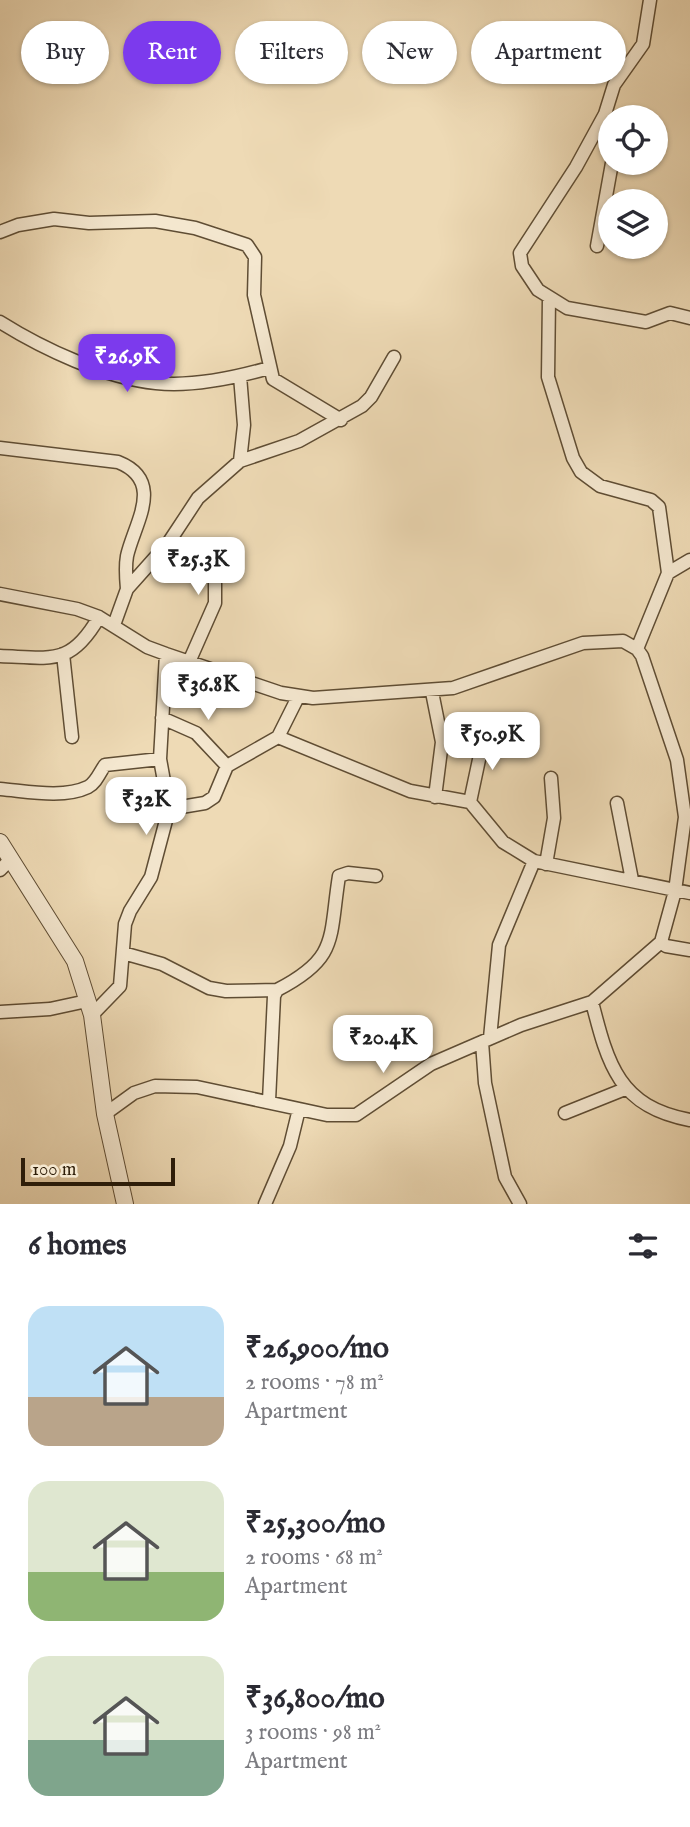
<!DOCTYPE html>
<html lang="en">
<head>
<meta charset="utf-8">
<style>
	:root { --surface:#fff; --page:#f7f7f7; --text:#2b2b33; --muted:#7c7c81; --accent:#7c3aed }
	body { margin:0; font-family:"IM FELL English",serif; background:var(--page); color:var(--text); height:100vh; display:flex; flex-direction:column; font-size:26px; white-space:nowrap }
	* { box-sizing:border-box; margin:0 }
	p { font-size:23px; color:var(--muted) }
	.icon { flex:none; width:38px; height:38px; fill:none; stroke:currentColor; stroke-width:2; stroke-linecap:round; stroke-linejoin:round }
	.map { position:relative; height:1204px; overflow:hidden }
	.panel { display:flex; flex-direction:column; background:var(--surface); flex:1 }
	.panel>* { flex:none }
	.guide { position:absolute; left:21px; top:21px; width:649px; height:63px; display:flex; gap:14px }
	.fabs { position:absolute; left:598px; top:105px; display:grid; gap:14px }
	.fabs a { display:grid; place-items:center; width:70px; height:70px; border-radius:50%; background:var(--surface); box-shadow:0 2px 5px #0004; font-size:35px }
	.scale { position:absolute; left:21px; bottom:18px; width:154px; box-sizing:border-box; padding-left:7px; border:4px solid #2f1e09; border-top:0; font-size:19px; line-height:24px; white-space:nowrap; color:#2f1e09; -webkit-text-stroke:5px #f4e7cf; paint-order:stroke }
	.price { position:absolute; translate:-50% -60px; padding:0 16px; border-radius:14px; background:#fff; color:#222; font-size:23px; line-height:46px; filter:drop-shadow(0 2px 4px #0008) }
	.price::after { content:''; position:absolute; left:50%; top:42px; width:21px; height:16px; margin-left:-10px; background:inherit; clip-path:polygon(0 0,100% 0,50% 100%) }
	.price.active { background:var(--accent); color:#fff }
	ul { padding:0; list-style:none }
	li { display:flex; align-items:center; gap:21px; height:175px; padding:0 28px }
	li span { display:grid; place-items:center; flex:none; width:196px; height:140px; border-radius:21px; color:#555 }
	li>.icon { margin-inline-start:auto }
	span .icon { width:84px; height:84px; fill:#fffc; stroke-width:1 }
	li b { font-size:30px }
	h2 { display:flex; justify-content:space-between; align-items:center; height:84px; padding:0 28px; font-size:30px }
	.pill { padding:0 24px; border-radius:32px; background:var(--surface); box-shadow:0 2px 5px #0004; font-size:24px; line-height:63px }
	.pill.active { background:var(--accent); color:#fff }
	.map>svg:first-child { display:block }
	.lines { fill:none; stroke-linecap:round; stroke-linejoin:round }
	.minor-casing { stroke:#5f4d34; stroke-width:15 }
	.tertiary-casing { stroke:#5f4d34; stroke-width:18 }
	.minor { stroke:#f4e7cf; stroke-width:12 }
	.tertiary { stroke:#f4e7cf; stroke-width:16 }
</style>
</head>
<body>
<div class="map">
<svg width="690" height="1204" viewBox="0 0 690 1204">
	<rect width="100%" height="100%" fill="#eedab5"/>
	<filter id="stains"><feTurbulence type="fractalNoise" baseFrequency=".00286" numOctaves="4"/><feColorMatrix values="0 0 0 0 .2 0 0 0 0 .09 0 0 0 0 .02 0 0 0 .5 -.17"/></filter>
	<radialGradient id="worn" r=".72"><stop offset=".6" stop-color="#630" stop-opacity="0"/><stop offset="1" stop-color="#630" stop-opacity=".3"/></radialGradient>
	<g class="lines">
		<g class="minor-casing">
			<path id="minor" d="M650,0L643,44L614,85L605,114L576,167L520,253L522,266L538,290L567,308L646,322L670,313L690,318
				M0,232L18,225L54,219L89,223L155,221L195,228L247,245L255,257L254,295L273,379L341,420
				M597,246L612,163
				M549,298L548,377L573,458L581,472L600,486L651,500L659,507L668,573
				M0,322C43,349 105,378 156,383C193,387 234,378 269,368
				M240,376L244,425L240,461
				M0,448L118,462C166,481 134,524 127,556C125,567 126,578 127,589
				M169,542L212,561L215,565V603L189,662
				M0,594L77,609L99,617L147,647L166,654L281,693L313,698L453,688L583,643L623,641L637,649L642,656L677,760L685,817L675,891L661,942L666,946L690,950
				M114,625L127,589L169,542L198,498L240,461L299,441L362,406L371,397L394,357
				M637,649L668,573L690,560
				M63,654L72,737
				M0,656C52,658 71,666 99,617
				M432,692L442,742L435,797
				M162,718L196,733L227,766
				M278,737L410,791L470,802L503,842L534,861L499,945L490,1038
				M0,789C26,791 63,799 88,787C96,783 100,772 105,765L160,759
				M470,802L484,736
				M617,803L632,880
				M169,809L205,803L214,797L227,766L278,737L298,697
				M534,861L690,893
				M546,864L554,818L551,778
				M0,870L10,860
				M123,953L162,964L209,988L226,991L277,990
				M592,1002C608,1065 619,1107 690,1120
				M0,1012L50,1009L87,1001
				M92,1015L120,986L125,924L130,911L151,877L169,809L160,759L166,654
				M482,1042L485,1083L505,1177L520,1204
				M269,1101L274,996L277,990C339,958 329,939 339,876L348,873L376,876
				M565,1113L625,1089
				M105,1114L134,1093L155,1086L197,1087L327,1115H356L431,1064L521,1025L592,1002L661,942
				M265,1204L290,1146L299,1109"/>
		</g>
		<g class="tertiary-casing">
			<path id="tertiary" d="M0,842L75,961L92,1015L105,1114L125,1204"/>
		</g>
		<use href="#minor" class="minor"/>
		<use href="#tertiary" class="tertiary"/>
	</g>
	<rect width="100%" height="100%" filter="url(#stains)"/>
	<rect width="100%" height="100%" fill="url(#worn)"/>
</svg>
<div class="fabs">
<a><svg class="icon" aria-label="locate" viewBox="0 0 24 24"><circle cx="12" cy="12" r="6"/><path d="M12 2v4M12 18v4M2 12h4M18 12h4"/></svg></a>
<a><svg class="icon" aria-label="layers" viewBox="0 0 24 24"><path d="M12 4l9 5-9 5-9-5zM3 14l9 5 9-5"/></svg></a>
</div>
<div class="scale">100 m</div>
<b class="price active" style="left:127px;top:394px">₹26.9K</b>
<b class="price" style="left:198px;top:597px">₹25.3K</b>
<b class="price" style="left:208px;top:722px">₹36.8K</b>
<b class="price" style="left:492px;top:772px">₹50.9K</b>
<b class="price" style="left:146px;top:837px">₹32K</b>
<b class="price" style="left:383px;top:1075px">₹20.4K</b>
<div class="guide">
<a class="pill">Buy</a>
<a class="pill active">Rent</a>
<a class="pill">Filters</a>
<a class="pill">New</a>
<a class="pill">Apartment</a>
</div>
</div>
<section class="panel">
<h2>6 homes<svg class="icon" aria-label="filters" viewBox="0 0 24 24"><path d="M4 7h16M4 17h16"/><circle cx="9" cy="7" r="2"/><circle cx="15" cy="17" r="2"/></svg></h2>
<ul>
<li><span style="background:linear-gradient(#bfe0f5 65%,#b9a48a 0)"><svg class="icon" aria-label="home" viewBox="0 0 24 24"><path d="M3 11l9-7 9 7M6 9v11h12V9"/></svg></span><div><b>₹26,900/mo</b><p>2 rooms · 78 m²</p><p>Apartment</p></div></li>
<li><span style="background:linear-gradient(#dfe7d0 65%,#8fb573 0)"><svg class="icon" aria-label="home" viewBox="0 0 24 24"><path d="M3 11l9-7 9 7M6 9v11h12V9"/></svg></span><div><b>₹25,300/mo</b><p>2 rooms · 68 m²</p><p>Apartment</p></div></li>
<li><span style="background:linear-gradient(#dfe7d0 60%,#7fa58c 0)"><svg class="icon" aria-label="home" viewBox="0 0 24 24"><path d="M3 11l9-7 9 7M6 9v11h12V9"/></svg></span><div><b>₹36,800/mo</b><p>3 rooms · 98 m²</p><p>Apartment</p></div></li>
</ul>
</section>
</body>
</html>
